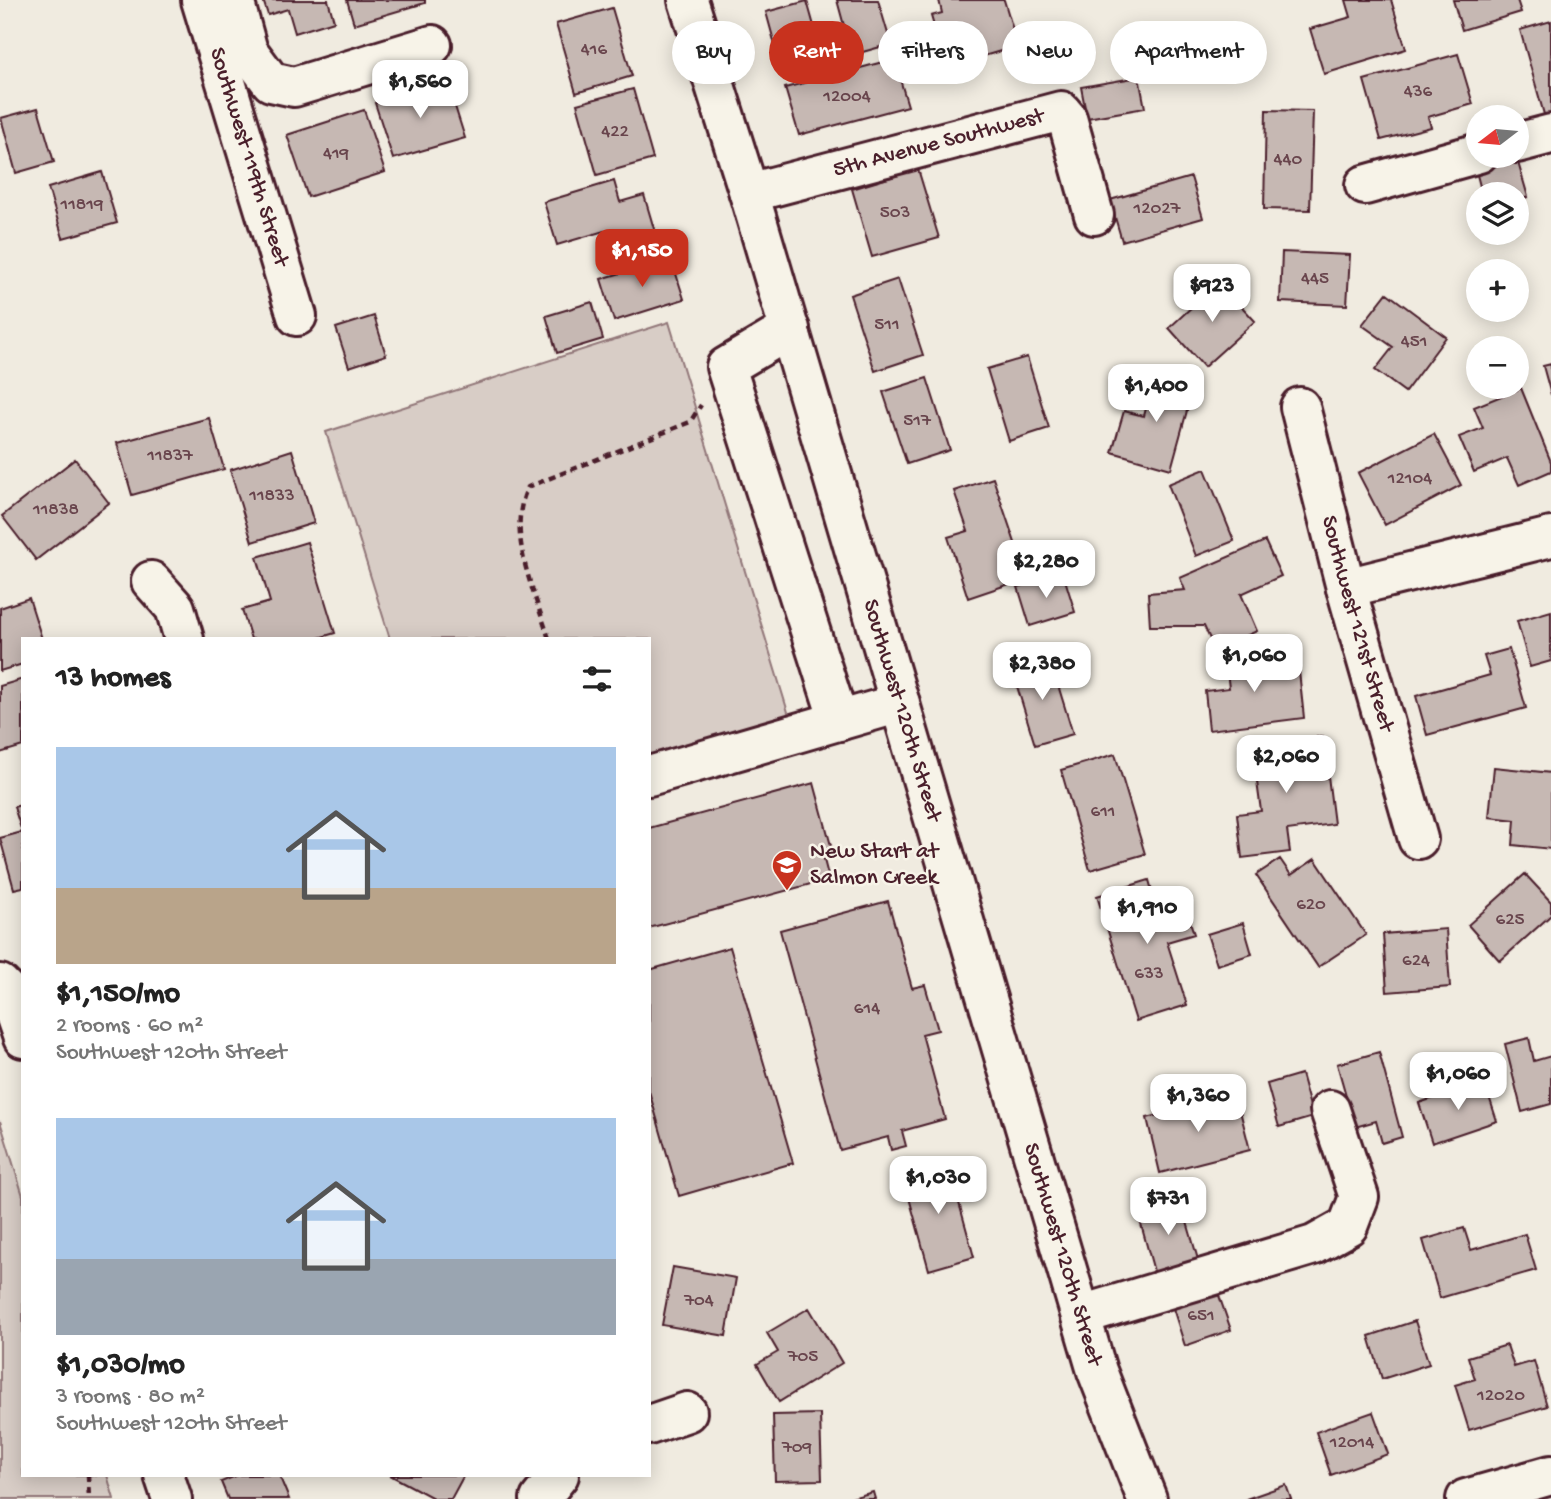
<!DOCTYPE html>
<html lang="en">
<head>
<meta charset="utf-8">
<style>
	:root { --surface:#fff; --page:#f2f2f2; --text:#222; --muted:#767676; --accent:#c8321e }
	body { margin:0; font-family:"Gochi Hand",sans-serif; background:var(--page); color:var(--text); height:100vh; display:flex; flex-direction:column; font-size:26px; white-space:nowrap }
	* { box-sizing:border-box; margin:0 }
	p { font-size:23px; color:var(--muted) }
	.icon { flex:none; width:38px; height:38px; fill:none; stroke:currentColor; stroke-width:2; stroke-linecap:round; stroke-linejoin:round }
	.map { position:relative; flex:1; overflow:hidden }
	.details { position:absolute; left:21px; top:637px; width:630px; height:840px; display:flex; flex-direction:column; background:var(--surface); border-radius:0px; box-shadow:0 4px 18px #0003 }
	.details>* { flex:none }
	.guide { position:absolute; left:672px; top:21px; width:665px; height:63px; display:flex; gap:14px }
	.needle { width:46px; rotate:254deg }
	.buttons { position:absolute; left:1466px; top:105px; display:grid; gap:14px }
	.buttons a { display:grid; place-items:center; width:63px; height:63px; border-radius:50%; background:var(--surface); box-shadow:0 4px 18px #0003; font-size:35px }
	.price { position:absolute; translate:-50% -60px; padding:0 16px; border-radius:14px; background:#fff; color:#222; font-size:23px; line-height:46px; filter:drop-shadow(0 2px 4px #0008) }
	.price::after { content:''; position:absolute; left:50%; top:42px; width:21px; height:16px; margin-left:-10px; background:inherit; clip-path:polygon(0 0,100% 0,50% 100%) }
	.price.selected { background:var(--accent); color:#fff }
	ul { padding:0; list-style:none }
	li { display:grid; align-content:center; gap:14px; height:371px; padding:0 35px }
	li span { display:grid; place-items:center; height:217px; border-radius:0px; color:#555 }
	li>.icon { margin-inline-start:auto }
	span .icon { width:126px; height:126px; fill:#fffc; stroke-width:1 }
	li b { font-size:30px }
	h2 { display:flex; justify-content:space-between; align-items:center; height:84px; padding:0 35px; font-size:30px }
	.chip { padding:0 24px; border-radius:32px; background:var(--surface); box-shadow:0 4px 18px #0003; font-size:24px; line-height:63px }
	.chip.selected { background:var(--accent); color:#fff }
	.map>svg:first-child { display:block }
	.green { fill:#d8cdc6; stroke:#917678; stroke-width:2 }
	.building { fill:#c6b8b3; stroke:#4a1f2b; stroke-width:2 }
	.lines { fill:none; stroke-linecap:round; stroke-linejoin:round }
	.minor-casing { stroke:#4a1f2b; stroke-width:44 }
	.path { stroke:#4a1f2b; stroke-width:4.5; stroke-dasharray:7 5; stroke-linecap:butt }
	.minor { stroke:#f7f3e8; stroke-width:38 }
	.labels { text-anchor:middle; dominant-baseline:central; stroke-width:5; stroke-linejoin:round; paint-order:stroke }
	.number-label { font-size:19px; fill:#69454d }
	.street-label { font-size:23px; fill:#4a1f2b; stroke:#f7f3e8 }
	.poi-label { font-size:23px; fill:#4a1f2b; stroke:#f7f3e8; text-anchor:start }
</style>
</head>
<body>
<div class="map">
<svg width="1551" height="1499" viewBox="0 0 1551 1499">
	<rect width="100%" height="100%" fill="#f0ebe0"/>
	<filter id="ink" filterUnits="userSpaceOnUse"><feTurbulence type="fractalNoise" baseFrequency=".0143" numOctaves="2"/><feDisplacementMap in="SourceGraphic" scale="14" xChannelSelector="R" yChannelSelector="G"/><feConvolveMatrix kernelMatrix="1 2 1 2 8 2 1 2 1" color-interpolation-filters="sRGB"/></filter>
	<g filter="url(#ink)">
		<path class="green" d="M669,322L791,722L649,760V639H390L326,432Z
			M0,1121L23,1196V1475H107L114,1499H0Z"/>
		<path class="building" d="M263,0H328L334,21L295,33L288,9L268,15Z
			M347,0H425V3L354,24Z
			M837,0H878L891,44L852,55Z
			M939,0H1004L1018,46L946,67L931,16L942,13Z
			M1346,0H1391L1406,49L1324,74L1310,29L1351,17Z
			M1453,0H1517L1521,12L1462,30Z
			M807,1L821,51L780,63L766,12Z
			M612,8L632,76L576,93L556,24Z
			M1551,21V116L1545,118L1520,30Z
			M1458,54L1473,104L1428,117L1431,127L1381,140L1364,80Z
			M894,59L908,106L799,135L785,88Z
			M1139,77L1145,108L1087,118L1081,87Z
			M447,81L465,138L393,159L375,103Z
			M633,89L653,159L597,175L577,104Z
			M38,108L54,162L16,173L1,118Z
			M364,110L385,172L308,197L287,135Z
			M1266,110L1313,111L1310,210L1264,209Z
			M1517,159L1528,197L1517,201V194H1482L1476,171Z
			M918,169L939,238L872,257L852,189Z
			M102,172L117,223L63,238L48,188Z
			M1191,177L1203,218L1122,241L1110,200Z
			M614,181L620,202L644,195L657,239L610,253L604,231L557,245L544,202Z
			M1282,252L1350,255L1347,305L1280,302Z
			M671,258L684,299L614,321L601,279Z
			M898,279L923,355L875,371L850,295Z
			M1219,282L1255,321L1204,367L1169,328Z
			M1387,293L1446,337L1405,392L1375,370L1393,347L1362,325Z
			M592,302L603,339L557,353L546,316Z
			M374,316L386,355L349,367L336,328Z
			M1027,357L1049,428L1009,441L987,369Z
			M1551,364V395L1543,366Z
			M1155,374L1194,385L1171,469L1112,452L1124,411L1144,416Z
			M927,378L950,450L907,464L883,392Z
			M1521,388L1551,462V471L1519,485L1507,458L1474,472L1459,437L1483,428L1474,407Z
			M209,418L224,469L132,495L117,443Z
			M1434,434L1461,485L1385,525L1358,473Z
			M292,450L314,523L252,542L230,470Z
			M75,459L109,503L36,560L2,516Z
			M1205,469L1234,541L1196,556L1168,484Z
			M993,478L1027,578L968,598L948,537L968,531L954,491Z
			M1265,541L1281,576L1241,594L1257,631L1215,650L1204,626H1150L1148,593L1185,590L1180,578Z
			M307,542L335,633L315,639H251L242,610L270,602L257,557Z
			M1063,573L1075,612L1030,626L1018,587Z
			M29,598L42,639H23V664L0,671V608Z
			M1551,611V661L1530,667L1517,621Z
			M1509,649L1526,708L1427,735L1416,696L1490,675L1484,656Z
			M1269,650L1271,674L1299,671L1304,718L1209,730L1205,691L1229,688L1225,655Z
			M1050,659L1073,734L1035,745L1012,670Z
			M23,679V746L0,753V686Z
			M1323,736L1334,824L1287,830L1290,852L1242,858L1237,814L1261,811L1252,745Z
			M1115,754L1145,854L1090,870L1061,770Z
			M1494,767L1551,773V849L1513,845L1515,820L1489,817Z
			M814,783L833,853L823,856L829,879L649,928V828Z
			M23,804V887L14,889L0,838L22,832L14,807Z
			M1280,859L1291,875L1315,859L1366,935L1318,967L1256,875Z
			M1525,874L1551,902V915L1500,961L1468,925Z
			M1149,880L1155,901L1181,893L1194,934L1167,942L1187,1005L1136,1021L1097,896Z
			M888,901L912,988L925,985L938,1030L922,1034L945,1119L902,1131L906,1146L891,1150L888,1137L840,1150L780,930Z
			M1243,923L1252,954L1217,965L1207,934Z
			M1446,929L1450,987L1387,992L1383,934Z
			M730,947L793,1163L679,1196L649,1091V970Z
			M1529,1038L1534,1061L1551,1056V1104L1522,1112L1505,1044Z
			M1379,1052L1402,1137L1382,1143L1376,1121L1355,1127L1337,1064Z
			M1301,1074L1313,1117L1279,1127L1267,1084Z
			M1484,1081L1497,1121L1432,1143L1419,1103Z
			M1236,1095L1250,1150L1160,1173L1147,1118Z
			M948,1163L974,1257L929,1270L903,1176Z
			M1180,1198L1199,1263L1155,1275L1137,1210Z
			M1464,1228L1471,1250L1525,1234L1536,1270L1440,1298L1423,1240Z
			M673,1267L736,1278L726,1336L662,1325Z
			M1216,1287L1231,1330L1185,1346L1171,1302Z
			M809,1308L842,1363L779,1402L757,1364L778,1352L767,1333Z
			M1415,1321L1429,1364L1382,1379L1369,1336Z
			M1507,1345L1514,1367L1534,1361L1547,1406L1469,1430L1455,1385L1475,1379L1468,1357Z
			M1373,1412L1388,1454L1331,1475L1316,1432Z
			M820,1414L822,1480L775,1481L773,1415Z
			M238,1475H279L289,1499H228L221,1482Z
			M390,1475H464L451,1499H435Z
			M1286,1485L1291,1499H1246Z
			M873,1492L875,1499H848Z"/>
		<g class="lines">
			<g class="minor-casing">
				<g id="minor">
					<path id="s1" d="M201,0L297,316"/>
					<path d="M234,0L248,51L271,82L294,87L432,45"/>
					<path id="s2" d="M688,0L749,193L1097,1371L1147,1499"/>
					<path d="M1517,143L1551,134"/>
					<path d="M1365,185L1479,153"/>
					<path id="s3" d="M749,193L1061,111L1067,118L1094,215"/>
					<path d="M790,329L726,367L839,721"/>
					<path id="s4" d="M1300,407L1346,588L1418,839"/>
					<path d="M151,581L175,608L184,639"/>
					<path d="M1346,588L1551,537"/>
					<path d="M649,776L900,703"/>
					<path d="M0,984L7,991L23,1038"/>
					<path d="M1081,1315L1314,1245L1348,1226L1359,1197L1330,1110"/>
					<path d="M649,1425L687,1412"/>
					<path d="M164,1475L172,1499"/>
					<path d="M540,1499L559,1475"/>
					<path d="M1466,1499L1551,1475"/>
				</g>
			</g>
			<path class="path" d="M549,639C535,593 505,532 528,487L690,422L701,405
				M88,1475L89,1499"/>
			<use href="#minor" class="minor"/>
		</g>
	</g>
	<defs>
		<g id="school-pin" transform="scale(1.575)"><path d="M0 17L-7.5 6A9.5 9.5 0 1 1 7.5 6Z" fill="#c8321e" stroke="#f7f3e8"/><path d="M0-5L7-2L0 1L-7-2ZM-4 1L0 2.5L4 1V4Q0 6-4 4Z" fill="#fff"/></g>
	</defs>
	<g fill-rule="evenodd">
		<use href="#school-pin" x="787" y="865"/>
	</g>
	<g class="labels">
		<g class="number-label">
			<text x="594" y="50">416</text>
			<text x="1418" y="92">436</text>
			<text x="847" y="97">12004</text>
			<text x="615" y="132">422</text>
			<text x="336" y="154">419</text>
			<text x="1288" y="160">440</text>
			<text x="82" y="205">11819</text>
			<text x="1157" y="209">12027</text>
			<text x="895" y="213">503</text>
			<text x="1315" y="279">445</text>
			<text x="887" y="325">511</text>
			<text x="1414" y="342">451</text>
			<text x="917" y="421">517</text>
			<text x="170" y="456">11837</text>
			<text x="1410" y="479">12104</text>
			<text x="272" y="496">11833</text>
			<text x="56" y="510">11838</text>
			<text x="1103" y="812">611</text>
			<text x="1311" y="905">620</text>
			<text x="1510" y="920">625</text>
			<text x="1416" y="961">624</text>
			<text x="1149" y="974">633</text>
			<text x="867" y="1009">614</text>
			<text x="699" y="1301">704</text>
			<text x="1201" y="1316">651</text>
			<text x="803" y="1357">705</text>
			<text x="1501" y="1396">12020</text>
			<text x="1352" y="1443">12014</text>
			<text x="797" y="1448">709</text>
		</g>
		<g class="street-label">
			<text stroke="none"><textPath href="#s3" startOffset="196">5th Avenue Southwest</textPath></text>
			<text stroke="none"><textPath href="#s1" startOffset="164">Southwest 119th Street</textPath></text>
			<text stroke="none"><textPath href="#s4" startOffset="224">Southwest 121st Street</textPath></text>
			<text stroke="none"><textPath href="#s2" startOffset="742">Southwest 120th Street</textPath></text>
			<text stroke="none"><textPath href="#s2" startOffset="1309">Southwest 120th Street</textPath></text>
		</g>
		<g class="poi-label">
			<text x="810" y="852">New Start at<tspan x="810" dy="26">Salmon Creek</tspan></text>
		</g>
	</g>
</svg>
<div class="buttons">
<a><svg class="needle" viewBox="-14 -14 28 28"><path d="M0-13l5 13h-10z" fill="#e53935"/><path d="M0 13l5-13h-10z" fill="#767676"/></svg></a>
<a><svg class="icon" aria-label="layers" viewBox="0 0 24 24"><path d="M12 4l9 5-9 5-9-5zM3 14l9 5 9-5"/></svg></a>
<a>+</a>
<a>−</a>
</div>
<b class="price" style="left:420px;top:120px">$1,560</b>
<b class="price selected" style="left:642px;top:289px">$1,150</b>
<b class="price" style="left:1212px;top:324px">$923</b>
<b class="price" style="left:1156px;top:424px">$1,400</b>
<b class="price" style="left:1046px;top:600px">$2,280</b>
<b class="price" style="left:1254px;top:694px">$1,060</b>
<b class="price" style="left:1042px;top:702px">$2,380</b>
<b class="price" style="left:1286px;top:795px">$2,060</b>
<b class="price" style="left:1147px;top:946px">$1,910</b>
<b class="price" style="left:1458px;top:1112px">$1,060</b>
<b class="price" style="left:1198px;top:1134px">$1,360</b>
<b class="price" style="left:938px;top:1216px">$1,030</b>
<b class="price" style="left:1168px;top:1237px">$731</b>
<div class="guide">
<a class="chip">Buy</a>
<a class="chip selected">Rent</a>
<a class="chip">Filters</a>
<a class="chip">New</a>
<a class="chip">Apartment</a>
</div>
<section class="details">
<h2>13 homes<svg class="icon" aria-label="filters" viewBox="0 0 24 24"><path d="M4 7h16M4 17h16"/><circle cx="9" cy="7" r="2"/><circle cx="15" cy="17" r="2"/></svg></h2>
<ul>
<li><span style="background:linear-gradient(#a9c7e8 65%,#b9a48a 0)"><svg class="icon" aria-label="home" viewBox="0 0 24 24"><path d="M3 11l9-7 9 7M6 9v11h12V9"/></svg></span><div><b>$1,150/mo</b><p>2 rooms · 60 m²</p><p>Southwest 120th Street</p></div></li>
<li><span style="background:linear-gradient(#a9c7e8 65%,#9aa5b1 0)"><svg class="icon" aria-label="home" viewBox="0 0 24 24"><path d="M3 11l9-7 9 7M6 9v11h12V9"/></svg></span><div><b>$1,030/mo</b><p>3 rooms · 80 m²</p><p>Southwest 120th Street</p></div></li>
</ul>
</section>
</div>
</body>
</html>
